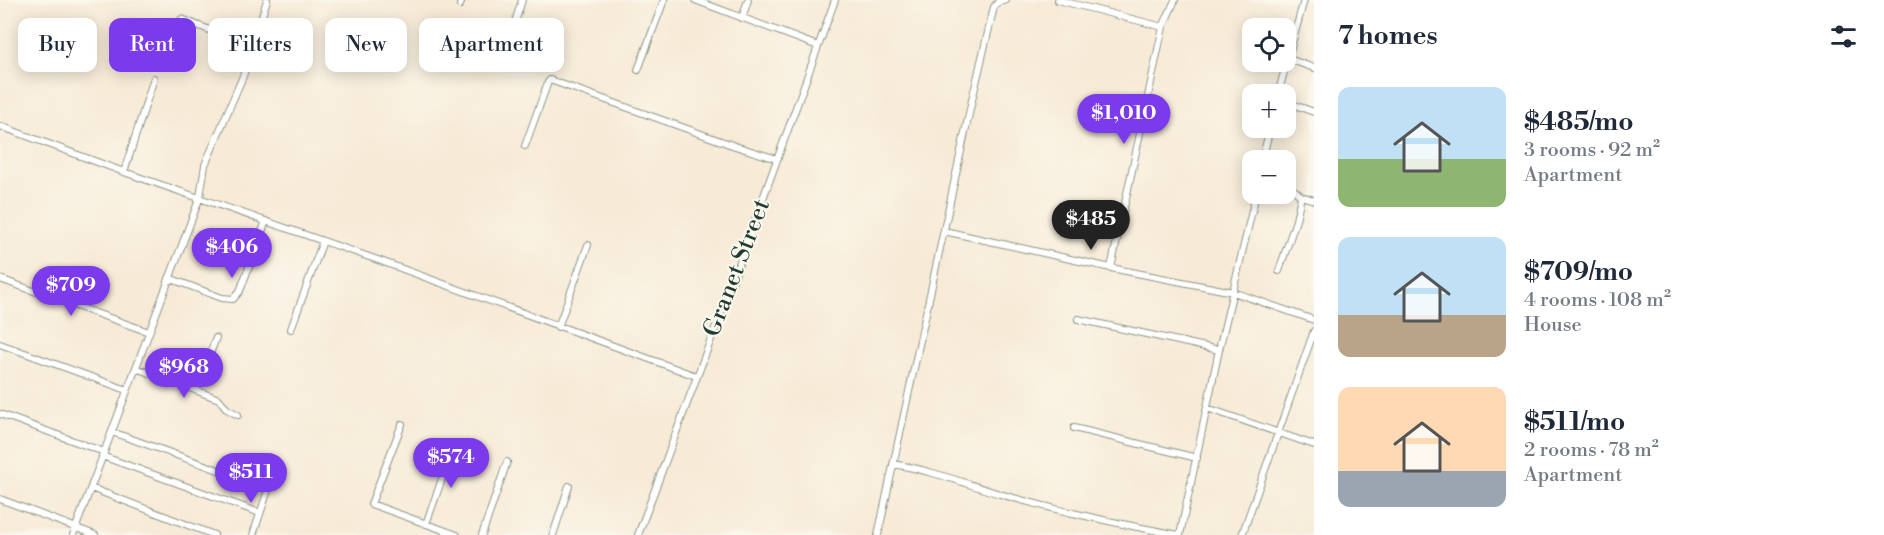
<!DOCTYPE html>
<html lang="en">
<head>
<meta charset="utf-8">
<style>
	:root { --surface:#fff; --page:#f6f6f7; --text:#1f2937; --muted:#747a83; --accent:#7c3aed }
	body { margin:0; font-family:"Libre Bodoni",serif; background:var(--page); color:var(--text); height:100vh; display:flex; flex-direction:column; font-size:22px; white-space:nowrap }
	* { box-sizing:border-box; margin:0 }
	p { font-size:20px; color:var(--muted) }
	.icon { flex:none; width:33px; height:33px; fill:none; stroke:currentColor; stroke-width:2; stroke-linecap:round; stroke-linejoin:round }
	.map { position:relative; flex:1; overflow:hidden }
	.sheet { display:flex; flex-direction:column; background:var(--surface); width:570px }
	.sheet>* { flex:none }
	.banner { position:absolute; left:18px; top:18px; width:570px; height:54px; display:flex; gap:12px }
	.fabs { position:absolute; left:1242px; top:18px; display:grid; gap:12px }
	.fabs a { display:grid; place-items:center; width:54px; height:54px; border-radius:12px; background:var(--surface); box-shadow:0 3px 15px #0003; font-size:30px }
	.price { position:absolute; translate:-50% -51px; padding:0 14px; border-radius:21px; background:var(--accent); color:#fff; font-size:20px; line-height:39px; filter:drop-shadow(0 2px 3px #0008) }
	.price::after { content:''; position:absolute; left:50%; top:36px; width:18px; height:14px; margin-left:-9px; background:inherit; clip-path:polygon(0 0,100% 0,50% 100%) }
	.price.selected { background:#222; color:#fff }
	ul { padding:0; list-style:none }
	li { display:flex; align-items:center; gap:18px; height:150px; padding:0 24px }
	li span { display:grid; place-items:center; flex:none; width:168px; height:120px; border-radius:12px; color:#555 }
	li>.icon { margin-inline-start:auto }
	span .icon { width:72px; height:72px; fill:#fffc; stroke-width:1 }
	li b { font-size:26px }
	h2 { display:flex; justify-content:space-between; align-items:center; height:72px; padding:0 24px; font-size:26px }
	.chip { padding:0 21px; border-radius:12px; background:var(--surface); box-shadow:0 3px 15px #0003; font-size:21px; line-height:54px }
	.chip.selected { background:var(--accent); color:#fff }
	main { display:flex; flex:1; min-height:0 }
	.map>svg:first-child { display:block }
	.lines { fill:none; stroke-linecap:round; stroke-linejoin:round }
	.minor-casing { stroke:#8b9485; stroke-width:8 }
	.minor { stroke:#fff; stroke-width:6 }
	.labels { text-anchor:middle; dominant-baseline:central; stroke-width:4.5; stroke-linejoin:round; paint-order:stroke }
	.street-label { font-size:24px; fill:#1f3d34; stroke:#fbf7ec }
</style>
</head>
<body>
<main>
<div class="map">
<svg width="1314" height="535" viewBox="0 0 1314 535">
	<rect width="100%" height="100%" fill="#fbf7ec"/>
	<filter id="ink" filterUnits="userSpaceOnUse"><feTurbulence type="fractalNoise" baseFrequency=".0167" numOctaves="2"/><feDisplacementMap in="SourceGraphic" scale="12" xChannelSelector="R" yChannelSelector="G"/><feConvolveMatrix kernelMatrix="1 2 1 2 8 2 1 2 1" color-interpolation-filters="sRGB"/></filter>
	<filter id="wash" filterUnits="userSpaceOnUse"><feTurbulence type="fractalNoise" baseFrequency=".008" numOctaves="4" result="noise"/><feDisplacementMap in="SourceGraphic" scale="24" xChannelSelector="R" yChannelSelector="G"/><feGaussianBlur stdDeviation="1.35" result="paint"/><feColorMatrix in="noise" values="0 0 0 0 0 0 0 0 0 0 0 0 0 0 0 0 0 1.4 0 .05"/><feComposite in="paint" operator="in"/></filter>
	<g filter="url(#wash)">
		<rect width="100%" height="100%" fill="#f7ead6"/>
	</g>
	<g filter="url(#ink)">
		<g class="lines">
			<g class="minor-casing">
				<path id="minor" d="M695,0L818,46
					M1058,0L1163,27
					M460,5L462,0
					M742,18L748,0
					M516,19L522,0
					M170,37L175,25L182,19L252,47
					M1286,58L1314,68
					M638,70L664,0
					M1278,94L1304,0
					M1286,102L1314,112
					M0,126L124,172L378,260L696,376
					M525,146L548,82L550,80L735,146L777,159
					M1262,160L1270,128
					M124,172L154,78
					M1286,183L1301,196L1314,200
					M944,231L1111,268L1233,292L1314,320
					M1111,268L1159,45L1163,27L1175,0
					M1279,271L1296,220L1301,196
					M169,278L222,298L233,299L240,291L266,221
					M0,279L149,332
					M1078,319L1219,350
					M558,327L588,245
					M291,329L323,241
					M0,344L127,390
					M136,368L219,399L227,409L238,415
					M196,390L216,338
					M1207,408L1314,445
					M0,414L104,452
					M402,424L371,504L457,535
					M1074,428L1197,458
					M112,432L269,488
					M102,456L260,513
					M893,464C930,470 964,483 1000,494C1058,511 1119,524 1179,535
					M91,488L214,535
					M0,499L95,535
					M426,524L454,445
					M73,535L200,197L205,165L243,76L267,0
					M253,535L271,481
					M482,535L507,462
					M553,535L569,486
					M638,535L745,248L835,0
					M878,535L972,100L994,7L998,2L1006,0
					M1180,535L1219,350L1256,194
					M1242,535L1314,331"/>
			</g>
			<use href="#minor" class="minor"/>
		</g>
	</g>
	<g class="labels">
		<g class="street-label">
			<text transform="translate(737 268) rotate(-69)">Granet Street</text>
		</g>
	</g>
</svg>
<div class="fabs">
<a><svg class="icon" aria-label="locate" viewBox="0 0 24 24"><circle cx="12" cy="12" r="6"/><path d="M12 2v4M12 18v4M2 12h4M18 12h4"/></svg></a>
<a>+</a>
<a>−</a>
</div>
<b class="price" style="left:1124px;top:145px">$1,010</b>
<b class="price selected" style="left:1091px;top:251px">$485</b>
<b class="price" style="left:232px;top:279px">$406</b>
<b class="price" style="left:71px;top:317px">$709</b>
<b class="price" style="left:184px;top:399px">$968</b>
<b class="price" style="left:451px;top:489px">$574</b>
<b class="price" style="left:251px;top:504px">$511</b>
<div class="banner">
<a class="chip">Buy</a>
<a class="chip selected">Rent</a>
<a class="chip">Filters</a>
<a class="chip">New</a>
<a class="chip">Apartment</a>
</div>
</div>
<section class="sheet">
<h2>7 homes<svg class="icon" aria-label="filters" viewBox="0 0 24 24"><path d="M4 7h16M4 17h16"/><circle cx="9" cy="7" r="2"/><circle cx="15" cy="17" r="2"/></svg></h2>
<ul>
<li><span style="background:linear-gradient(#bfe0f5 60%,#8fb573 0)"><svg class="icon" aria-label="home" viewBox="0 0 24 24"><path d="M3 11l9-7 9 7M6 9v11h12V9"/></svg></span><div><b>$485/mo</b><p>3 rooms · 92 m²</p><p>Apartment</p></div></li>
<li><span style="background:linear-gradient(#bfe0f5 65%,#b9a48a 0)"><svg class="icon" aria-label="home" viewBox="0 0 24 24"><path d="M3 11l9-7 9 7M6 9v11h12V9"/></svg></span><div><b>$709/mo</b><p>4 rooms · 108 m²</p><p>House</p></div></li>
<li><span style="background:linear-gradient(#ffd9b3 70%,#9aa5b1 0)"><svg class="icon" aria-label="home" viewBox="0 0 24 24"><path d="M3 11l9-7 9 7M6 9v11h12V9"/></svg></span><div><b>$511/mo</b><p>2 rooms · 78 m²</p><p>Apartment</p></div></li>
</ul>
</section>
</main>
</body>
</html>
